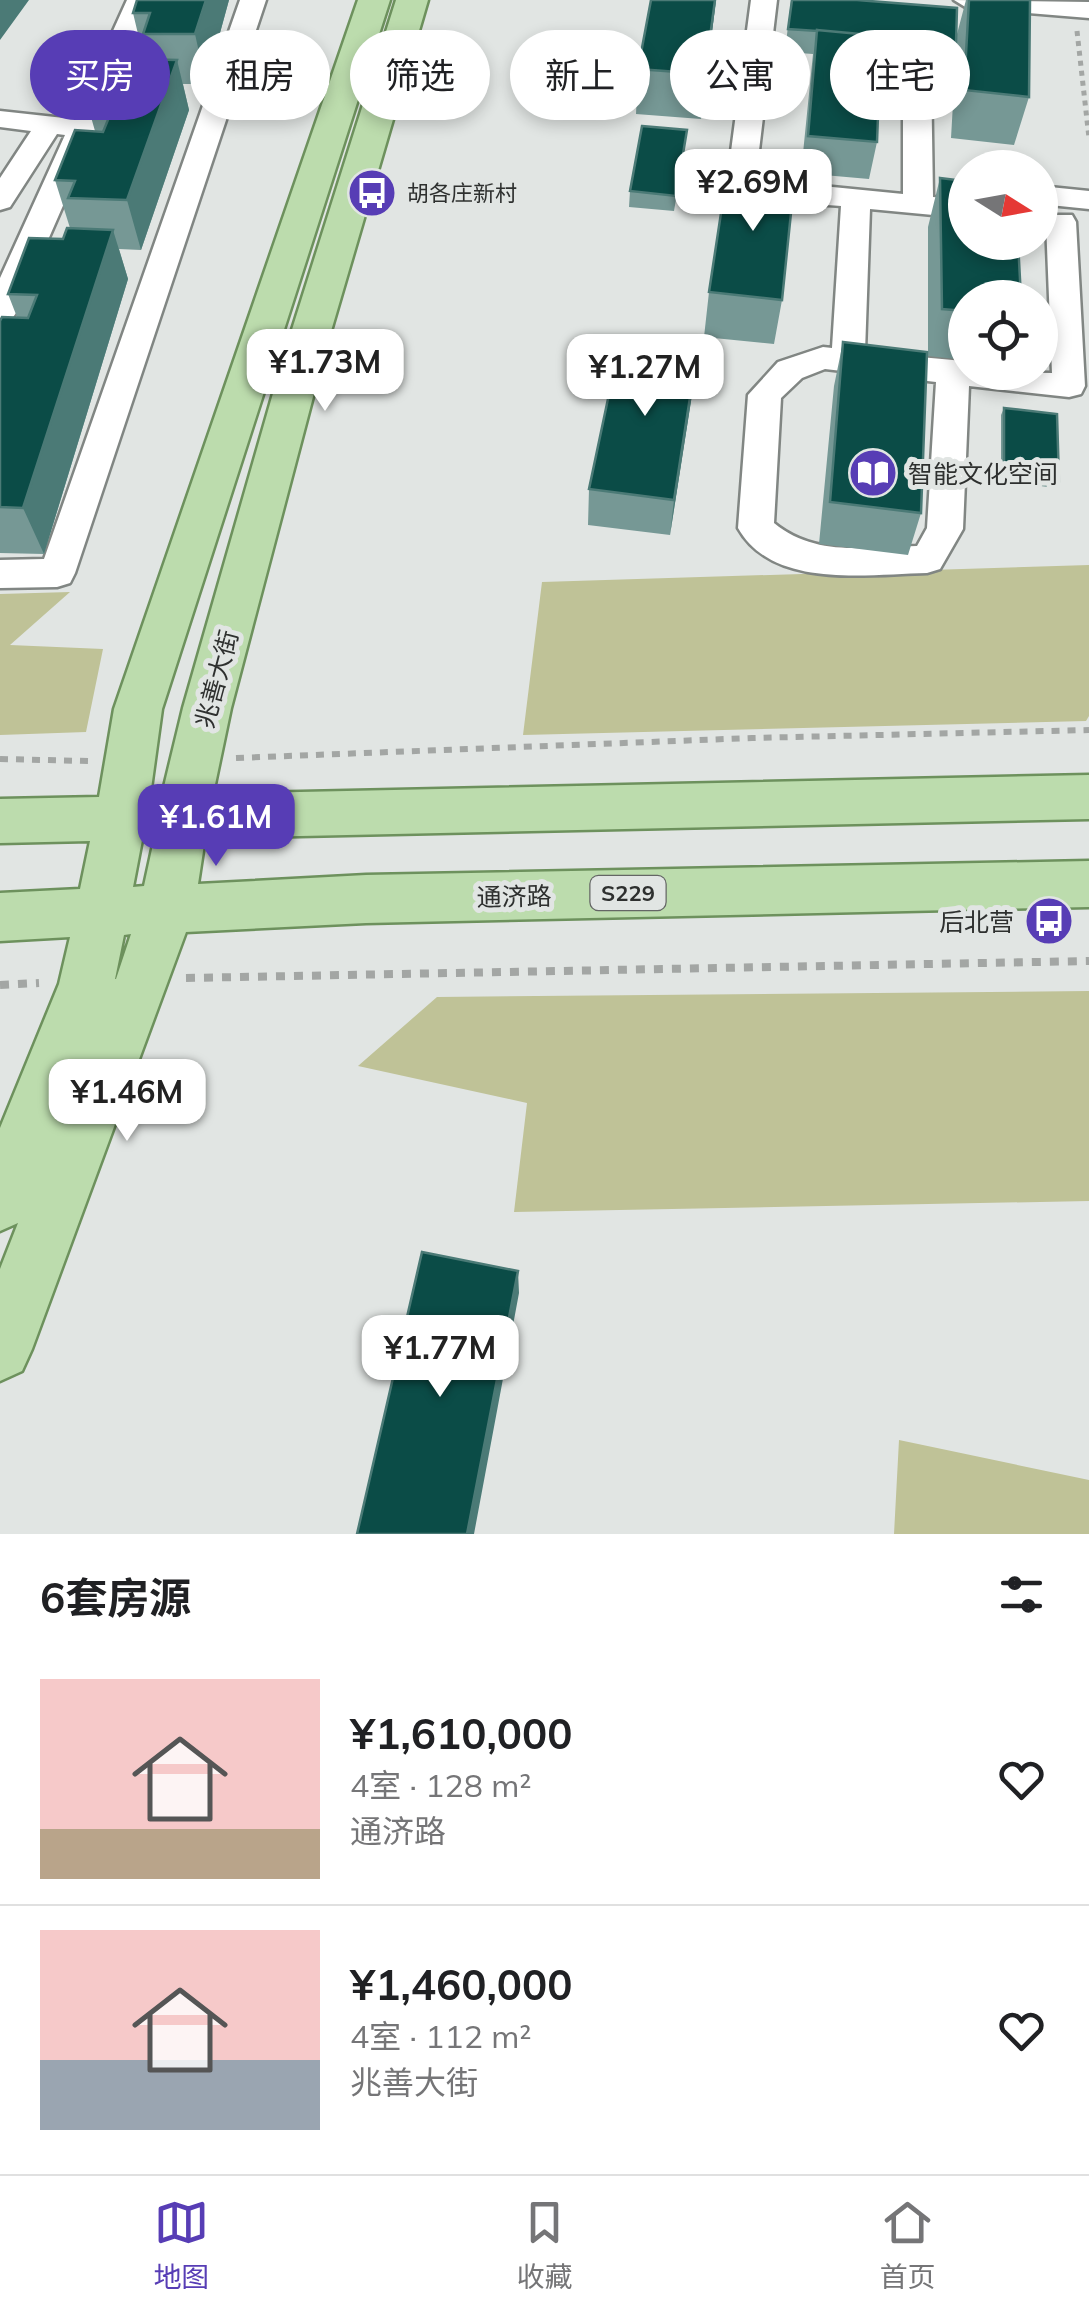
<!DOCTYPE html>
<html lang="zh">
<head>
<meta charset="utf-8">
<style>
	:root { --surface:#fff; --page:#f6f6f6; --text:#202124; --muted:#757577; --line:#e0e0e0; --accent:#573db5 }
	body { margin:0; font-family:Mulish,"Noto Sans SC",sans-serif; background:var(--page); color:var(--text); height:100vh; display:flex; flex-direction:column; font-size:38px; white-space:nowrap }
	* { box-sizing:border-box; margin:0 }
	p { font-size:32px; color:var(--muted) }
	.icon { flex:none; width:55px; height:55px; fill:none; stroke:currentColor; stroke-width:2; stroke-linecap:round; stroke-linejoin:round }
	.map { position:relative; height:1534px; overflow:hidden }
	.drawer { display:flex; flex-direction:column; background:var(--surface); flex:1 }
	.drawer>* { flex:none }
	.guide { position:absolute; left:30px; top:30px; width:1030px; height:90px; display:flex; gap:20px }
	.needle { width:65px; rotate:101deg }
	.buttons { position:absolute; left:948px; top:150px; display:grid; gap:20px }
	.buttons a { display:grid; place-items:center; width:110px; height:110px; border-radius:50%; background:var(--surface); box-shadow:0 5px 15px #0003; font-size:50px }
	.price { position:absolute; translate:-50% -85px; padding:0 22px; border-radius:20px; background:#fff; color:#222; font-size:32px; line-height:65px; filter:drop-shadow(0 2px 5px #0008) }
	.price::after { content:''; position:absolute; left:50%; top:60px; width:30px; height:22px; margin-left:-15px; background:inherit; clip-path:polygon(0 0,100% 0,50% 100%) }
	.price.active { background:var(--accent); color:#fff }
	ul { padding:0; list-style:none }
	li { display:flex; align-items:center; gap:30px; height:250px; padding:0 40px }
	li+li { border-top:2px solid var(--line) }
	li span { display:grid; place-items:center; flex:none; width:280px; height:200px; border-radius:0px; color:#555 }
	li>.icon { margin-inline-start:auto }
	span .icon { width:120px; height:120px; fill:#fffc; stroke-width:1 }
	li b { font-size:42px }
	h2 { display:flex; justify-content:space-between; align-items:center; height:120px; padding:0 40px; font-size:42px }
	.chip { padding:0 35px; border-radius:45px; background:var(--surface); box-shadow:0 5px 15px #0003; font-size:35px; line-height:90px }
	.chip.active { background:var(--accent); color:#fff }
	.tab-bar { display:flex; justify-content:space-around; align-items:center; height:140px; border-top:2px solid var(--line); background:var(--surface); font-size:28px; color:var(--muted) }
	.tab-bar a { display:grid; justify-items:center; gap:5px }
	.tab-bar .active { color:var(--accent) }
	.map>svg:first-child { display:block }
	.green { fill:#bfc297 }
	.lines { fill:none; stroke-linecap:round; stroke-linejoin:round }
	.minor-casing { stroke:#818683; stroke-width:5 }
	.major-casing { stroke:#6d915d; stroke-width:5 }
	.path-far2 { stroke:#a3a6a4; stroke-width:5; stroke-dasharray:5 5; stroke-linecap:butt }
	.path-far1 { stroke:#a3a6a4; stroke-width:6; stroke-dasharray:8 8; stroke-linecap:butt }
	.path { stroke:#a3a6a4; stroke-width:8; stroke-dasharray:9 9; stroke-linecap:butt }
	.minor { fill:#fff; fill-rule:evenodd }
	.major { fill:#bcdcad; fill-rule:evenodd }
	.wall { fill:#769895 }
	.shaded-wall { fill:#4b7a76 }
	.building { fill:#0b4c47; stroke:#4b7a76; stroke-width:2.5 }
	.labels { text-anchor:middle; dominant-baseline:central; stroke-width:10; stroke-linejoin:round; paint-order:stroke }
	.far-poi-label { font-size:22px; fill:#2e302f; stroke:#e1e5e3; text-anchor:start }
	.shield { fill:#e1e5e3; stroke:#646665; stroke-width:2.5 }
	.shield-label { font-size:22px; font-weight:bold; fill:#2e302f }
	.poi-label { font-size:25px; fill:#2e302f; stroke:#e1e5e3; text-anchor:start }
	.street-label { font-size:25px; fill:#2e302f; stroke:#e1e5e3 }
</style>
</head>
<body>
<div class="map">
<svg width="1089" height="1534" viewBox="0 0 1089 1534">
	<rect width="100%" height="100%" fill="#e1e5e3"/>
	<path class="green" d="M1089,565V716L1086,721L523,735L542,582Z
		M70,592L10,645L103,649L86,732L0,735V594Z
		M1089,991V1201L514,1212L527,1103L358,1066L437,997Z
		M899,1440L1089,1480V1534H894Z"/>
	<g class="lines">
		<g class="minor-casing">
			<path id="minor" d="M127,0H153L16,313L11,320L0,323V278L65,135L57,134L10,207L0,210V178L31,131L0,127V111L73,119Z
				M240,0H266L75,573L70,583L57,587L0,588V560L44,559Z
				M751,0H777L758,159L762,177L772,181L903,194V71L917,63L931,71L933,197L965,200V218L870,209L865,352L953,360L965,363V372L1052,373L1046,222L1050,215H1072L1076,222L1085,386L1081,394L1069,397L969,386L963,529L940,569L927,573C868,574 773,590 738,528L748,395L778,362L823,347L832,348L841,206C819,204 744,203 734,183C731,176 731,166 730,159ZM825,369L936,382L927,528L917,546C866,547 815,557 774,523L781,398L802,378Z
				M954,0L1089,2V18L967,8Z
				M1040,186L1089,191V209L1040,204Z"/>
		</g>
		<g class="major-casing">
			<path id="major" d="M358,0H390L162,709L150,796L162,795L183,708L284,355L396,0H428L324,355L231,708L213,794L1089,775V819L205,838L198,884L366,875L1089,861V907L366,923L186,932L32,1349L22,1371L0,1381V1269L18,1223L0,1231V1128L59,984L70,937L0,941V893L80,889L90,841L0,843V799L99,797L114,709ZM142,840H154L144,886L133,887ZM131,934L116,979H115L124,935Z"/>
		</g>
		<path class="path-far2" d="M1077,31L1089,138"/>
		<path class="path-far1" d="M236,758L752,738L1089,730
			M0,759L88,761"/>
		<path class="path" d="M186,978L1089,961
			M0,985L39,983"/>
		<use href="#minor" class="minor"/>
		<use href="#major" class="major"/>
	</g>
	<path class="wall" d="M137,0H229L206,84H183L189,110L141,250L119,249L128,279L44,554L0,553V321L17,317L8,294L63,239L70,228L55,180L95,131L89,110L130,69L144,59L133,13Z
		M651,0H716L701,119L636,114L638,69Z
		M791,0L956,43L951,65L880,59L877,142L869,179L801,173L813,54L785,52Z
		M966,0H1030L1029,97L1014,145L951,138L957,34Z
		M685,146L674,211L629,207L630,191Z
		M940,178L965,298V360L928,356V227Z
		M709,292L782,300L774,344L704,337Z
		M843,342L921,513L908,555L819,544L834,386Z
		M698,346L694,382L670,535L588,525L589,489Z
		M1004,408L1059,481L1056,488L1001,481V415Z"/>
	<path class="shaded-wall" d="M0,0H29L0,40Z
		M206,0H229L206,84L195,34Z
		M715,0H716L701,119L705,74Z
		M177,60L189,110L141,250L127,200Z
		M113,230L128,279L44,554L23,508Z
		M698,346L694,382L670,535L674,500Z
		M518,1271L519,1293L474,1534H467Z"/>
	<path class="building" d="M137,0H206L195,34H143L150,13H133Z
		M651,0H715L705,74L638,69Z
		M792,0H857L957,8L956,43L817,30V31L788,29Z
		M969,0H1030L1029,97L964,90Z
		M817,30L881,36L877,142L808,136Z
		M134,59L177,60L127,200L68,198L75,181L55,180L75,130L103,132L112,110H89L105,68L130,69Z
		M642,126L687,130L676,196L630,191Z
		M728,167L795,174L782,300L709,292Z
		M940,178L965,181V242H1018L1021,298H965V311L942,309Z
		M67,228L113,230L23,508L0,507V321L2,317L28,318L37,295L8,294L29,238L63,239Z
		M621,337L698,346L674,500L589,489Z
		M843,342L927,352L921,513L830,502Z
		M1004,408L1057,414L1059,481L1004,473Z
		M422,1252L518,1271L467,1534H357Z"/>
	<defs>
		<g id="bus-disc" transform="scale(2.5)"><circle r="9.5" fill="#573db5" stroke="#e1e5e3"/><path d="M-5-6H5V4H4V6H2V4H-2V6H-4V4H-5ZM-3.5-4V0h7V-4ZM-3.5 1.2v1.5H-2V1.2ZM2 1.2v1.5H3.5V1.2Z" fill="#fff"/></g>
		<g id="library-disc" transform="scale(2.5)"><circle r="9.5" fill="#573db5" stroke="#e1e5e3"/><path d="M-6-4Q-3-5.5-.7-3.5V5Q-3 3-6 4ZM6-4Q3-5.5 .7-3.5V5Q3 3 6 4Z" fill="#fff"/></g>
	</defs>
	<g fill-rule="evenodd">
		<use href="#bus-disc" x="372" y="193"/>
		<use href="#library-disc" x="873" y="473"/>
		<use href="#bus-disc" x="1049" y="921"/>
	</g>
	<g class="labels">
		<g class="far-poi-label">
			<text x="407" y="193">胡各庄新村</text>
		</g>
		<rect class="shield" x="590.5" y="876" width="75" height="34" rx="8"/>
		<g class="shield-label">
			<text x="628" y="893">S229</text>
		</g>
		<g class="poi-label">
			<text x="908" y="473">智能文化空间</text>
			<text x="1014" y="921" text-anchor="end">后北营</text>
		</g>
		<g class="street-label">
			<text transform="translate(216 679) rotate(-75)">兆善大街</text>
			<text transform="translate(514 896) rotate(-1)">通济路</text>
		</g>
	</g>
</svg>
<div class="buttons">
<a><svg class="needle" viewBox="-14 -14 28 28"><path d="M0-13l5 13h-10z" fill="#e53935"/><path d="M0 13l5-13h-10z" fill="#757577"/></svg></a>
<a><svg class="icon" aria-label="locate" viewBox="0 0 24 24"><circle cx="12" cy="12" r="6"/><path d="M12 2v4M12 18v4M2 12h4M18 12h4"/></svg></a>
</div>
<b class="price" style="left:753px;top:234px">¥2.69M</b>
<b class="price" style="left:325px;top:414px">¥1.73M</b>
<b class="price" style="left:645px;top:419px">¥1.27M</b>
<b class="price active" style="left:216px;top:869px">¥1.61M</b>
<b class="price" style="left:127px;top:1144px">¥1.46M</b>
<b class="price" style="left:440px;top:1400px">¥1.77M</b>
<div class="guide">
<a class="chip active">买房</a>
<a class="chip">租房</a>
<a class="chip">筛选</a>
<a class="chip">新上</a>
<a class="chip">公寓</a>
<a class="chip">住宅</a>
</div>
</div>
<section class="drawer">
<h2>6套房源<svg class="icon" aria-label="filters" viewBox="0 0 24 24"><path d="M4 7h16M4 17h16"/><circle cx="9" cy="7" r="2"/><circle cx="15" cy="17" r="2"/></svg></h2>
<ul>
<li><span style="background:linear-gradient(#f6c9c9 75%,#b9a48a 0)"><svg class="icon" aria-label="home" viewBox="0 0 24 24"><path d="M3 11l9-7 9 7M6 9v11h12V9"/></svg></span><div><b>¥1,610,000</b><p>4室 · 128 m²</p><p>通济路</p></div><svg class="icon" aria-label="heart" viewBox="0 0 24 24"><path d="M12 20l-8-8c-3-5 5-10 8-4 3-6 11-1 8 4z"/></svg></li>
<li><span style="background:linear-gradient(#f6c9c9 65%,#9aa5b1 0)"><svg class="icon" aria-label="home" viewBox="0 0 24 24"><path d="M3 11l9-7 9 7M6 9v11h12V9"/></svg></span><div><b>¥1,460,000</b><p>4室 · 112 m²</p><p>兆善大街</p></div><svg class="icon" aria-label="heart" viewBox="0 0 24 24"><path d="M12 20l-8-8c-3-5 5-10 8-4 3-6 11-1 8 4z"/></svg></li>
</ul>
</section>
<nav class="tab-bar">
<a class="active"><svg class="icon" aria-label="map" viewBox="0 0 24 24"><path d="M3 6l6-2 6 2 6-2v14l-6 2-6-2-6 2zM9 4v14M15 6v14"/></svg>地图</a>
<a><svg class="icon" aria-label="saved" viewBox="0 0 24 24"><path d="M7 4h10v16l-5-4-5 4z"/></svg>收藏</a>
<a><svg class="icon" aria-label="home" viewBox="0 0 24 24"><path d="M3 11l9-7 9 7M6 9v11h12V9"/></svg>首页</a>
</nav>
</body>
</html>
